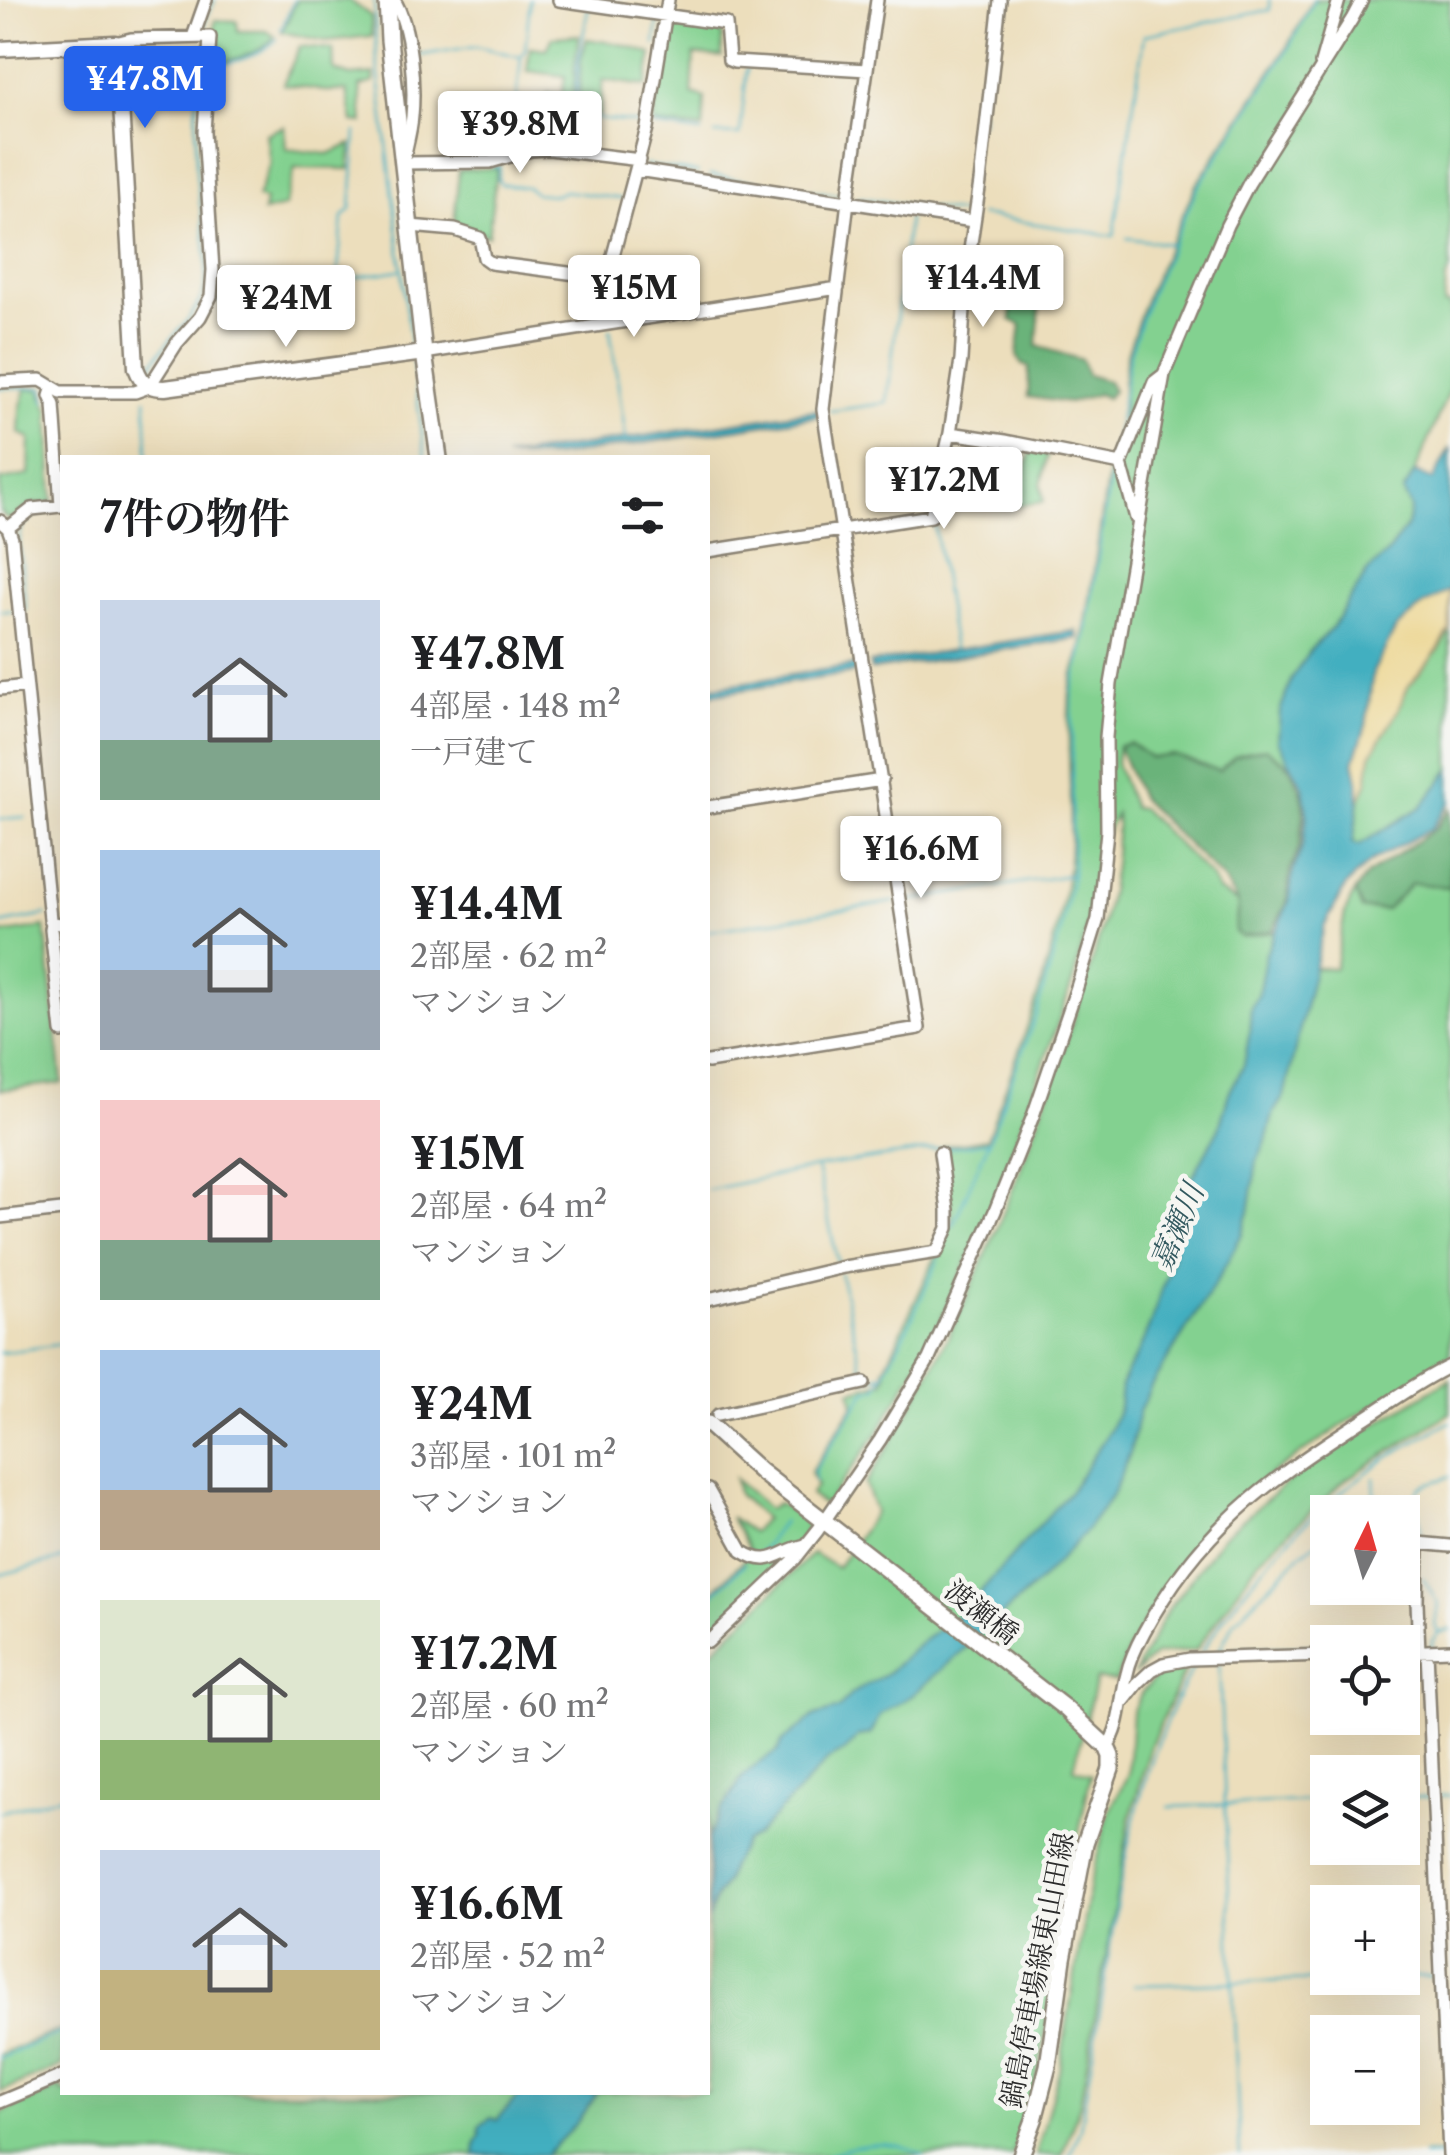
<!DOCTYPE html>
<html lang="ja">
<head>
<meta charset="utf-8">
<style>
	:root { --surface:#fff; --page:#f6f6f6; --text:#202124; --muted:#757577; --accent:#2563eb }
	body { margin:0; font-family:"Libre Caslon Text","Noto Serif JP",serif; background:var(--page); color:var(--text); height:100vh; display:flex; flex-direction:column; font-size:38px; white-space:nowrap }
	* { box-sizing:border-box; margin:0 }
	p { font-size:32px; color:var(--muted) }
	.icon { flex:none; width:55px; height:55px; fill:none; stroke:currentColor; stroke-width:2; stroke-linecap:round; stroke-linejoin:round }
	.map { position:relative; flex:1; overflow:hidden }
	.drawer { position:absolute; left:60px; top:455px; width:650px; height:1640px; display:flex; flex-direction:column; background:var(--surface); border-radius:0px; box-shadow:0 10px 40px #0002 }
	.drawer>* { flex:none }
	.needle { width:65px; rotate:5deg }
	.tools { position:absolute; left:1310px; top:1495px; display:grid; gap:20px }
	.tools a { display:grid; place-items:center; width:110px; height:110px; border-radius:0px; background:var(--surface); box-shadow:0 10px 40px #0002; font-size:50px }
	.price { position:absolute; translate:-50% -85px; padding:0 22px; border-radius:10px; background:#fff; color:#222; font-size:32px; line-height:65px; filter:drop-shadow(0 2px 5px #0008) }
	.price::after { content:''; position:absolute; left:50%; top:60px; width:30px; height:22px; margin-left:-15px; background:inherit; clip-path:polygon(0 0,100% 0,50% 100%) }
	.price.selected { background:var(--accent); color:#fff }
	ul { padding:0; list-style:none }
	li { display:flex; align-items:center; gap:30px; height:250px; padding:0 40px }
	li span { display:grid; place-items:center; flex:none; width:280px; height:200px; border-radius:0px; color:#555 }
	li>.icon { margin-inline-start:auto }
	span .icon { width:120px; height:120px; fill:#fffc; stroke-width:1 }
	li b { font-size:42px }
	h2 { display:flex; justify-content:space-between; align-items:center; height:120px; padding:0 40px; font-size:42px }
	.map>svg:first-child { display:block }
	.green { fill:#83d190; stroke:#577e5e; stroke-width:2.5 }
	.forest { fill:#6ab37a; stroke:#4a6f52; stroke-width:2.5 }
	.sand { fill:#eeda9e; stroke:#8c8264; stroke-width:2.5 }
	.water { fill:#42afc0; stroke:#366d76; stroke-width:2.5 }
	.lines { fill:none; stroke-linecap:round; stroke-linejoin:round }
	.stream { stroke:#42afc0; stroke-width:2.5 }
	.minor-casing { stroke:#8c8474; stroke-width:16 }
	.tertiary-casing { stroke:#8c8474; stroke-width:19 }
	.secondary-casing { stroke:#8c8474; stroke-width:20 }
	.minor { stroke:#fff; stroke-width:11 }
	.tertiary { stroke:#fff; stroke-width:14 }
	.secondary { stroke:#fff; stroke-width:15 }
	.labels { text-anchor:middle; dominant-baseline:central; stroke-width:9; stroke-linejoin:round; paint-order:stroke }
	.street-label { font-size:28px; fill:#2b2b2b; stroke:#f6f6f2 }
	.water-label { font-size:30px; font-style:italic; fill:#33595f; stroke:#f6f6f2 }
</style>
</head>
<body>
<div class="map">
<svg width="1450" height="2155" viewBox="0 0 1450 2155">
	<rect width="100%" height="100%" fill="#f6f6f2"/>
	<filter id="ink" filterUnits="userSpaceOnUse"><feTurbulence type="fractalNoise" baseFrequency=".01" numOctaves="2"/><feDisplacementMap in="SourceGraphic" scale="20" xChannelSelector="R" yChannelSelector="G"/><feConvolveMatrix kernelMatrix="1 2 1 2 8 2 1 2 1" color-interpolation-filters="sRGB"/></filter>
	<filter id="wash" filterUnits="userSpaceOnUse"><feTurbulence type="fractalNoise" baseFrequency=".0048" numOctaves="4" result="noise"/><feDisplacementMap in="SourceGraphic" scale="40" xChannelSelector="R" yChannelSelector="G"/><feGaussianBlur stdDeviation="2.25" result="paint"/><feColorMatrix in="noise" values="0 0 0 0 0 0 0 0 0 0 0 0 0 0 0 0 0 1.4 0 .05"/><feComposite in="paint" operator="in"/></filter>
	<g filter="url(#wash)">
		<rect width="100%" height="100%" fill="#ecdebc"/>
		<path class="green" d="M297,0H349L371,16L372,36L326,41L282,32Z
			M1313,0H1450V270L1446,278L1444,305H1450V388L1415,472L1404,491L1411,507L1407,526L1387,554L1367,572L1332,628L1311,649L1278,741L1294,768L1265,748L1236,756L1219,771L1173,755L1151,759L1118,746L1116,763L1133,808L1142,809L1211,877L1218,891L1238,903L1242,937L1276,931L1266,953L1313,968H1335L1345,913L1355,891L1362,909L1412,883L1450,887V1363L1356,1416L1255,1485L1198,1543L1163,1588L1130,1647L1116,1681L1096,1679L1074,1768L1091,1774L1072,1865L1044,2043L1027,2118L1012,2155H0V2113L62,2087V2092H708V1655L813,1553L837,1568L875,1512L865,1484C955,1346 1016,1191 1068,1035C1091,965 1120,889 1116,814L1099,846L1093,903L1073,981L991,1209L929,1346L877,1434L825,1506L810,1495L817,1485L810,1473L854,1405L851,1391L884,1382L887,1373L884,1370L952,1221L944,1146L987,1139C1018,1053 1053,967 1067,876C1076,816 1065,753 1070,693C1072,675 1080,658 1083,641C1093,583 1100,525 1109,467L1124,449L1129,422L1123,420V383L1127,354L1147,295L1196,185L1287,47Z
			M215,20L237,21L238,31H266L275,36C263,53 231,62 212,61Z
			M668,20L722,27V57L694,55L692,94L705,98L703,129L653,124Z
			M579,35L575,64L573,111L547,107L548,93L562,95L565,76L527,71L530,47L547,49L553,37Z
			M587,39L625,45L652,54L646,86L603,80L599,116L578,110L581,59Z
			M300,46L333,49L334,70L350,76L374,74V82L360,86L363,123L353,122L347,91H324L283,84Z
			M284,126L286,149L328,154L352,144L349,169L295,168L284,207L263,212L265,200L257,198L270,163L266,134Z
			M497,168L488,236L454,225L459,170Z
			M26,389H40L49,410L53,502L32,505L8,520L0,512V480L29,475L30,438L19,433L20,409Z
			M1031,451L1048,454L1041,484L1044,502L1004,507L1009,478H1023Z
			M1450,630V770L1421,807L1359,845L1353,843L1359,801L1367,783L1370,755L1397,712L1408,687L1438,650Z
			M45,927L62,1083L0,1090V934Z
			M1450,1379V1413L1345,1480L1259,1560L1196,1650L1155,1655L1134,1674L1167,1611L1223,1536L1307,1466Z
			M735,1479L768,1509L778,1503L807,1522C808,1552 731,1611 708,1632V1596L742,1562L749,1549L730,1517L752,1532L765,1519L738,1494Z
			M1188,1663L1151,1745L1130,1819L1080,2105L1062,2155H1036L1060,2067L1090,1883L1109,1812L1128,1774L1132,1712L1142,1692L1161,1671Z
			M62,2029V2066L0,2092V2054Z"/>
		<path class="forest" d="M1006,272L1025,273L1028,280L1041,283L1037,346L1082,360L1087,375L1108,381L1113,391L1107,398L1097,394L1069,403L1028,397L1029,367L1022,365L1017,356L1021,325L1011,320L1012,296L1004,290Z
			M1130,743L1151,758L1173,755L1219,771L1235,756L1265,748L1289,766L1301,790L1304,814L1300,845L1290,871L1287,903L1272,931L1241,937L1235,932L1238,903L1222,878L1141,799L1118,746Z
			M1450,809V887L1412,883L1386,910L1362,909L1355,891L1367,875L1435,829Z"/>
		<path class="sand" d="M1450,590V630L1438,650L1408,687L1397,712L1371,755L1367,783L1359,801L1358,780L1354,761L1366,725L1373,672L1396,628L1423,605Z"/>
		<path class="water" d="M817,410L818,416L553,457H505Z
			M1450,447V590L1423,605L1396,628L1373,672L1366,725L1354,761L1358,780L1359,801L1353,843L1359,845L1421,807L1450,770V802L1432,828L1372,861L1355,876L1345,887L1324,927L1284,1096L1274,1112L1265,1144L1257,1161L1249,1212L1242,1234L1219,1277L1152,1384L1139,1412L1130,1453L1111,1497L1084,1533L1042,1579L913,1695L880,1715L871,1734L859,1736L846,1750L828,1760L757,1835L745,1842L730,1868L726,1882L715,1898L708,1920V1838L722,1809L743,1776L757,1764L778,1751L782,1742L815,1716L839,1709L851,1694L886,1674L924,1640L962,1612L1071,1490L1110,1430L1119,1407L1121,1386L1127,1371L1137,1355L1151,1322L1171,1262L1180,1207L1190,1182L1219,1128L1229,1093L1244,1065L1249,1036L1251,1007L1258,995L1266,953L1289,902L1293,871L1303,845L1307,814L1303,787L1278,741L1280,711L1292,678L1311,649L1332,628L1367,572L1387,554L1407,526L1411,507L1403,492L1415,472L1433,480Z
			M1076,631L1078,638L871,670L870,663Z
			M857,665L859,672L708,695V688Z
			M529,2092L597,2093C581,2120 568,2133 545,2155H475L476,2142L480,2135L479,2127L490,2118L497,2120L517,2097Z"/>
		<g class="lines">
			<path class="stream" d="M374,0L377,61L411,346
				M590,9H588L578,63L575,110C591,124 621,118 641,125
				M281,29L294,0
				M204,31L207,17L215,0
				M655,44L658,21
				M417,56L476,46L521,57
				M214,65C235,63 262,55 277,39
				M981,123L982,111
				M653,126L702,133
				M715,134L740,135L747,68
				M503,155L506,129L517,100L521,57L525,50L530,0
				M645,165L698,173
				M493,167L500,166L498,180L501,184L527,187L535,193L556,195L565,191L622,199
				M417,169L440,168
				M710,175L841,195
				M857,197L967,214
				M980,215L1114,236L1144,35L1270,10L1269,0
				M1127,238L1170,244
				M337,281L343,217L351,209L356,132
				M216,301L399,270
				M610,330L626,439
				M413,362L425,458
				M149,371C162,341 190,326 202,296C215,264 197,203 196,167C196,127 196,84 201,44
				M0,388L43,387L46,402
				M146,399L148,458
				M830,411L887,403L908,218
				M957,429L961,399
				M1114,455L1129,356L1149,296L1197,188L1288,49L1314,0
				M939,505L950,469L955,440
				M934,523L954,650
				M0,611H13
				M26,611L19,542L22,526L35,514
				M27,625L37,733
				M0,819L25,817
				M906,901L1070,875
				M0,924L46,915
				M708,931L894,902
				M817,1168L838,1263
				M708,1190L816,1167L987,1142
				M953,1225L989,1141L1036,1014L1060,934L1072,875V691L1086,634L1111,471
				M840,1273L864,1378
				M0,1353L62,1344
				M866,1379L882,1375
				M1374,1478L1375,1500L1384,1507L1413,1505L1419,1517L1422,1540
				M815,1481L814,1470L866,1391L877,1388L908,1327L940,1256
				M1413,1504C1414,1482 1434,1484 1450,1476
				M1358,1512L1374,1501
				M761,1551L783,1522
				M0,1575L62,1559
				M1423,1578L1438,1604L1435,1625L1438,1633L1432,1641V1648
				M708,1599L745,1563
				M1438,1633L1450,1630
				M1402,1643L1415,1642
				M1220,1648L1235,1621L1301,1554L1328,1534
				M1202,1652C1245,1582 1302,1519 1370,1470C1395,1451 1423,1437 1450,1422
				M1219,1655V1650L1328,1646
				M1219,1663L1240,2155
				M1439,1796H1450
				M1402,1798L1431,1797
				M1169,1807L1328,1800
				M0,1812L62,1796
				M1402,1977L1439,1976
				M1134,1985L1400,1978
				M0,2058L62,2032
				M828,2155C859,2143 892,2139 923,2155
				M1070,2155L1080,2129C1087,2084 1096,2038 1103,1993C1120,1877 1136,1767 1195,1664
				M1423,2155L1444,2154"/>
		</g>
	</g>
	<g filter="url(#ink)">
		<g class="lines">
			<g class="minor-casing">
				<path id="minor" d="M394,0C411,27 415,85 412,116C411,132 406,147 403,163L490,162L531,150L549,149L640,160
					M559,0L726,24L729,60L734,62L867,70
					M193,37L206,0
					M1321,63L1339,0
					M637,170L973,221
					M410,226L455,230L480,238L484,258L491,263L607,278
					M614,322L607,278L647,128L668,0
					M424,353L838,288
					M0,382L41,380L61,392H135L149,387L177,343L200,317L211,296L213,270L204,132L210,37L131,39L115,43
					M950,433L1005,441L1121,464
					M1136,518L1121,464L1154,382L1163,375
					M0,521L8,528L12,539L50,919L52,923L62,924
					M8,528L32,509L61,506L54,405L50,396L53,387
					M708,551L931,516L950,433L961,360L966,277L980,182L1000,0
					M0,689L26,686
					M708,807L882,780
					M52,923L51,929L62,1032
					M708,1062L919,1028L823,409L848,201L877,0
					M0,1217L62,1210
					M708,1299L844,1267L937,1252L948,1228V1210L940,1153
					M718,1415L864,1383
					M708,1490L742,1551C771,1570 779,1550 806,1545
					M708,1642L795,1559L818,1530L880,1440L929,1359L995,1211L1033,1116L1077,987L1098,919L1107,831L1106,737L1111,684L1164,374L1227,225L1249,183L1352,19L1362,0
					M1427,1651L1449,2155
					M1402,1652L1450,1650
					M1419,1652L1417,1602L1418,1543L1450,1546
					M1123,1702L1138,1683L1152,1670L1163,1664L1190,1659L1328,1655
					M1107,1747C1122,1726 1120,1698 1127,1674C1130,1659 1137,1645 1144,1632C1199,1530 1265,1483 1359,1422C1389,1403 1418,1381 1450,1366
					M0,2102L62,2076"/>
			</g>
			<g class="tertiary-casing">
				<path id="tertiary" d="M0,49L115,43L118,52L136,368C142,384 148,388 165,388L424,353"/>
			</g>
			<g class="secondary-casing">
				<path id="secondary" d="M387,0L389,40L424,353L439,458
					M708,1424L761,1472L1066,1709L1107,1747L1111,1756V1769L1085,1843L1063,1959L1048,2066L1034,2120L1021,2155"/>
			</g>
			<use href="#minor" class="minor"/>
			<use href="#tertiary" class="tertiary"/>
			<use href="#secondary" class="secondary"/>
		</g>
	</g>
	<g class="labels">
		<g class="street-label">
			<text transform="translate(982 1612) rotate(38)">渡瀬橋</text>
			<text transform="translate(1037 1970) rotate(-79)">鍋島停車場線東山田線</text>
		</g>
		<g class="water-label">
			<text transform="translate(1177 1227) rotate(-67)">嘉瀬川</text>
		</g>
	</g>
</svg>
<div class="tools">
<a><svg class="needle" viewBox="-14 -14 28 28"><path d="M0-13l5 13h-10z" fill="#e53935"/><path d="M0 13l5-13h-10z" fill="#757577"/></svg></a>
<a><svg class="icon" aria-label="locate" viewBox="0 0 24 24"><circle cx="12" cy="12" r="6"/><path d="M12 2v4M12 18v4M2 12h4M18 12h4"/></svg></a>
<a><svg class="icon" aria-label="layers" viewBox="0 0 24 24"><path d="M12 4l9 5-9 5-9-5zM3 14l9 5 9-5"/></svg></a>
<a>+</a>
<a>−</a>
</div>
<b class="price selected" style="left:145px;top:131px">¥47.8M</b>
<b class="price" style="left:520px;top:176px">¥39.8M</b>
<b class="price" style="left:983px;top:330px">¥14.4M</b>
<b class="price" style="left:634px;top:340px">¥15M</b>
<b class="price" style="left:286px;top:350px">¥24M</b>
<b class="price" style="left:944px;top:532px">¥17.2M</b>
<b class="price" style="left:921px;top:901px">¥16.6M</b>
<section class="drawer">
<h2>7件の物件<svg class="icon" aria-label="filters" viewBox="0 0 24 24"><path d="M4 7h16M4 17h16"/><circle cx="9" cy="7" r="2"/><circle cx="15" cy="17" r="2"/></svg></h2>
<ul>
<li><span style="background:linear-gradient(#c9d6e8 70%,#7fa58c 0)"><svg class="icon" aria-label="home" viewBox="0 0 24 24"><path d="M3 11l9-7 9 7M6 9v11h12V9"/></svg></span><div><b>¥47.8M</b><p>4部屋 · 148 m²</p><p>一戸建て</p></div></li>
<li><span style="background:linear-gradient(#a9c7e8 60%,#9aa5b1 0)"><svg class="icon" aria-label="home" viewBox="0 0 24 24"><path d="M3 11l9-7 9 7M6 9v11h12V9"/></svg></span><div><b>¥14.4M</b><p>2部屋 · 62 m²</p><p>マンション</p></div></li>
<li><span style="background:linear-gradient(#f6c9c9 70%,#7fa58c 0)"><svg class="icon" aria-label="home" viewBox="0 0 24 24"><path d="M3 11l9-7 9 7M6 9v11h12V9"/></svg></span><div><b>¥15M</b><p>2部屋 · 64 m²</p><p>マンション</p></div></li>
<li><span style="background:linear-gradient(#a9c7e8 70%,#b9a48a 0)"><svg class="icon" aria-label="home" viewBox="0 0 24 24"><path d="M3 11l9-7 9 7M6 9v11h12V9"/></svg></span><div><b>¥24M</b><p>3部屋 · 101 m²</p><p>マンション</p></div></li>
<li><span style="background:linear-gradient(#dfe7d0 70%,#8fb573 0)"><svg class="icon" aria-label="home" viewBox="0 0 24 24"><path d="M3 11l9-7 9 7M6 9v11h12V9"/></svg></span><div><b>¥17.2M</b><p>2部屋 · 60 m²</p><p>マンション</p></div></li>
<li><span style="background:linear-gradient(#c9d6e8 60%,#c2b280 0)"><svg class="icon" aria-label="home" viewBox="0 0 24 24"><path d="M3 11l9-7 9 7M6 9v11h12V9"/></svg></span><div><b>¥16.6M</b><p>2部屋 · 52 m²</p><p>マンション</p></div></li>
</ul>
</section>
</div>
</body>
</html>
